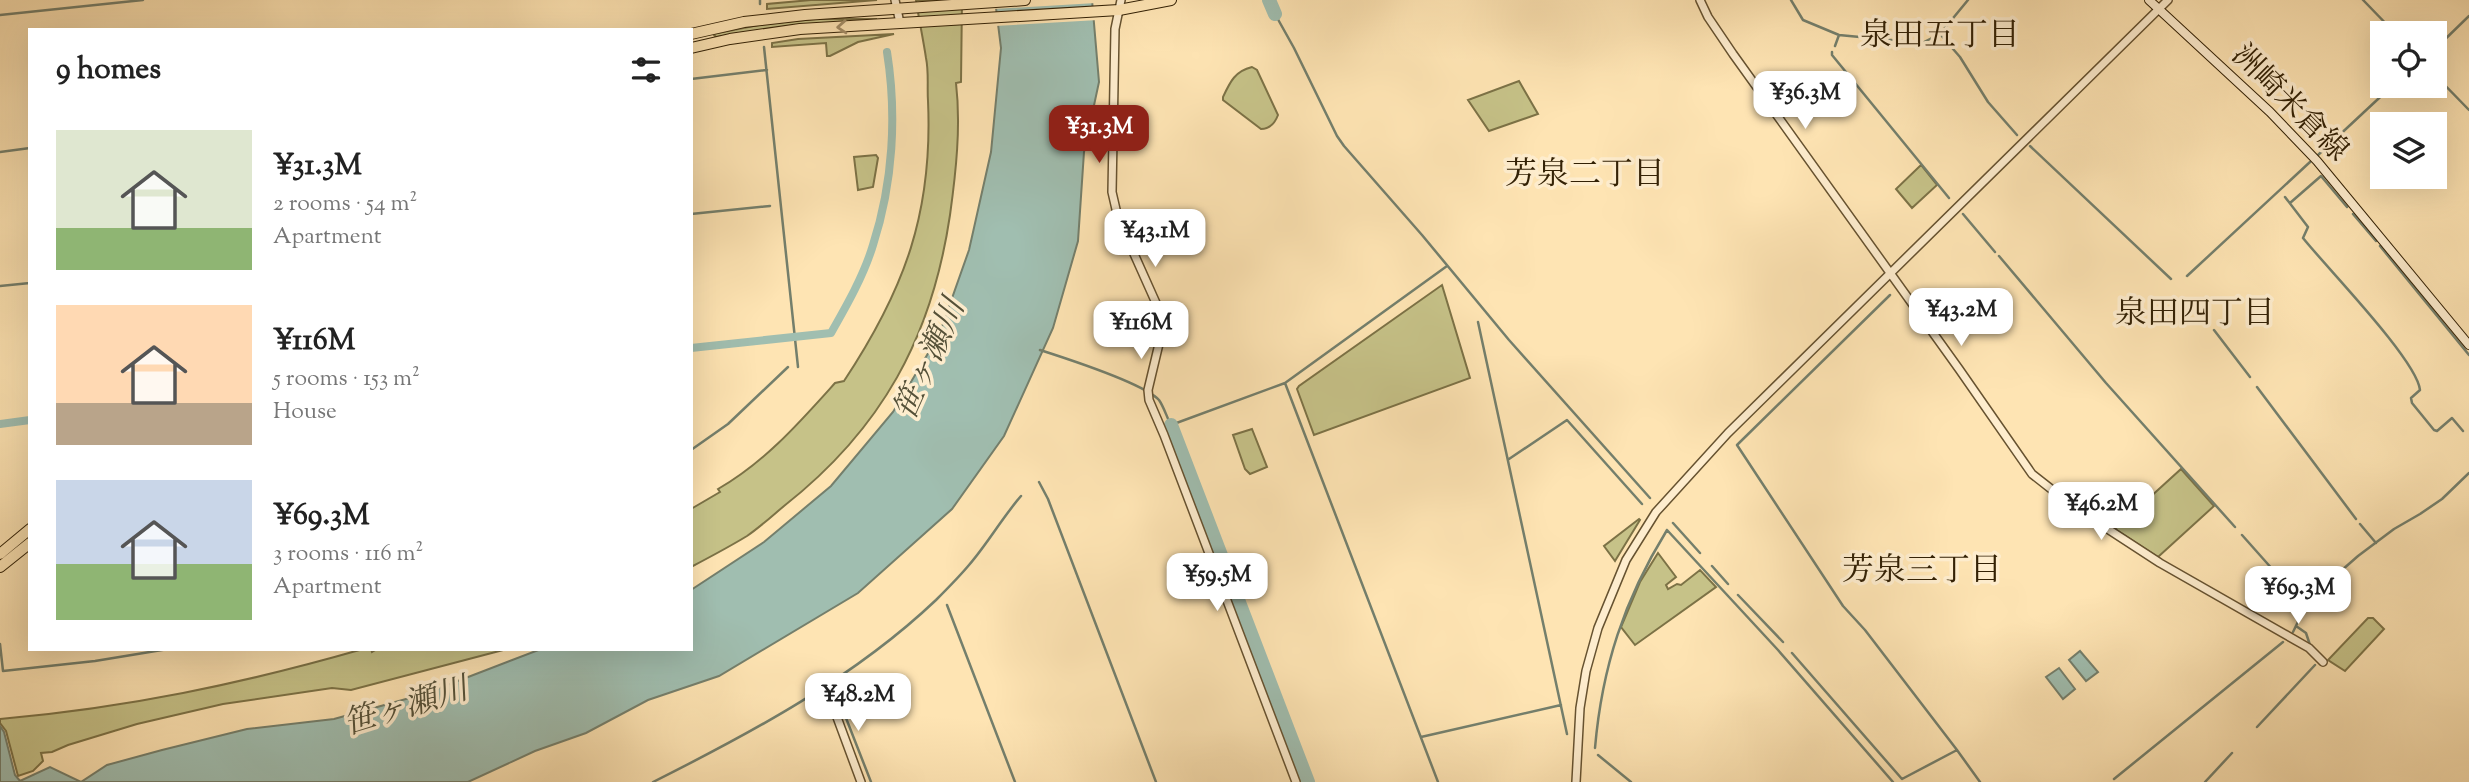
<!DOCTYPE html>
<html lang="en">
<head>
<meta charset="utf-8">
<style>
	:root { --surface:#fff; --page:#f2f2f2; --text:#222; --muted:#767676; --accent:#8f2418 }
	body { margin:0; font-family:"Sorts Mill Goudy","Noto Serif JP",serif; background:var(--page); color:var(--text); height:100vh; display:flex; flex-direction:column; font-size:26px; white-space:nowrap }
	* { box-sizing:border-box; margin:0 }
	p { font-size:23px; color:var(--muted) }
	.icon { flex:none; width:38px; height:38px; fill:none; stroke:currentColor; stroke-width:2; stroke-linecap:round; stroke-linejoin:round }
	.map { position:relative; flex:1; overflow:hidden }
	.details { position:absolute; left:28px; top:28px; width:665px; height:623px; display:flex; flex-direction:column; background:var(--surface); border-radius:0px; box-shadow:0 7px 28px #0002 }
	.details>* { flex:none }
	.buttons { position:absolute; left:2370px; top:21px; display:grid; gap:14px }
	.buttons a { display:grid; place-items:center; width:77px; height:77px; border-radius:0px; background:var(--surface); box-shadow:0 7px 28px #0002; font-size:35px }
	.price { position:absolute; translate:-50% -60px; padding:0 16px; border-radius:14px; background:#fff; color:#222; font-size:23px; line-height:46px; filter:drop-shadow(0 2px 4px #0008) }
	.price::after { content:''; position:absolute; left:50%; top:42px; width:21px; height:16px; margin-left:-10px; background:inherit; clip-path:polygon(0 0,100% 0,50% 100%) }
	.price.selected { background:var(--accent); color:#fff }
	ul { padding:0; list-style:none }
	li { display:flex; align-items:center; gap:21px; height:175px; padding:0 28px }
	li span { display:grid; place-items:center; flex:none; width:196px; height:140px; border-radius:0px; color:#555 }
	li>.icon { margin-inline-start:auto }
	span .icon { width:84px; height:84px; fill:#fffc; stroke-width:1 }
	li b { font-size:30px }
	h2 { display:flex; justify-content:space-between; align-items:center; height:84px; padding:0 28px; font-size:30px }
	.map>svg:first-child { display:block }
	.green { fill:#c6c288; stroke:#7c7246; stroke-width:2 }
	.water { fill:#a0beb0; stroke:#747f6c; stroke-width:2 }
	.pier { fill:#fee4b3 }
	.lines { fill:none; stroke-linecap:round; stroke-linejoin:round }
	.stream { stroke:#747f6c; stroke-width:2.5 }
	.canal { stroke:#a0beb0; stroke-width:8 }
	.river { stroke:#a0beb0; stroke-width:14 }
	.tertiary-casing { stroke:#665230; stroke-width:10 }
	.secondary-casing { stroke:#332105; stroke-width:10 }
	.trunk-casing { stroke:#332105; stroke-width:12 }
	.tertiary { stroke:#feedce; stroke-width:7 }
	.secondary { stroke:#feedce; stroke-width:8 }
	.trunk { stroke:#fee4b3; stroke-width:10 }
	.oneway { stroke:#a38c65 }
	.labels { text-anchor:middle; dominant-baseline:central; stroke-width:7; stroke-linejoin:round; paint-order:stroke }
	.street-label { font-size:30px; fill:#332105; stroke:#feedce }
	.neighbourhood-label { font-size:32px; fill:#332105; stroke:#feedce }
	.water-label { font-size:32px; font-style:italic; fill:#545038; stroke:#feedce }
</style>
</head>
<body>
<div class="map">
<svg width="2469" height="782" viewBox="0 0 2469 782">
	<rect width="100%" height="100%" fill="#fee4b3"/>
	<filter id="stains"><feTurbulence type="fractalNoise" baseFrequency=".00286" numOctaves="4"/><feColorMatrix values="0 0 0 0 .2 0 0 0 0 .09 0 0 0 0 .02 0 0 0 .5 -.17"/></filter>
	<radialGradient id="worn" r=".72"><stop offset=".6" stop-color="#630" stop-opacity="0"/><stop offset="1" stop-color="#630" stop-opacity=".3"/></radialGradient>
	<path class="green" d="M811,0H877L767,9V4Z
		M916,0H962L961,82L956,83C961,126 956,172 950,215C932,337 882,429 784,506C772,516 760,527 747,536C729,547 710,557 691,567V509L720,492L718,489C765,462 799,423 835,383L844,381C905,289 933,212 928,101C927,87 929,72 926,58C923,38 919,20 916,0Z
		M815,19H876V22L789,26L716,37L713,34L764,24Z
		M894,34L858,42L830,56H827L826,43L772,47V43L798,39Z
		M1252,67L1257,70L1278,115C1275,123 1269,129 1261,129L1223,100V97C1230,82 1235,71 1252,67Z
		M1519,81L1538,114L1489,131L1468,100Z
		M876,155L878,158L873,187L858,190L854,157Z
		M1921,165L1937,185L1912,208L1896,189Z
		M1442,285L1470,378L1314,435L1297,389L1299,386Z
		M1252,429L1267,467L1250,474L1245,469L1233,435Z
		M2181,469L2214,506L2158,557L2115,529Z
		M1639,519L1640,520L1615,561L1604,546Z
		M1658,553L1676,577L1666,585L1668,589L1677,584L1681,585L1700,570L1716,587L1635,645L1621,627L1640,582Z
		M2368,618H2373L2384,629L2345,671L2328,660Z
		M363,649H371L372,652L377,649H507L351,690L332,688L223,704L137,724L68,745L52,752L41,753L43,761L33,771L18,776L6,731L0,723V719C126,708 241,684 363,649Z"/>
	<path class="water" d="M995,0H1092L1099,82L1084,152L1078,241L1053,328L1004,436L952,509L858,593L719,676L648,700L586,733L535,751L468,782H81L107,765L162,750L247,729L334,719L424,694L541,649H691V590L764,542L831,486L893,412L939,335L969,250L991,152L1001,48Z
		M2080,651L2098,672L2086,681L2069,660Z
		M2059,668L2075,689L2063,699L2046,677Z
		M0,726L4,732L15,775L20,781L50,767L81,782H0Z"/>
	<path class="pier" d="M992,0H1096V3L993,9Z
		M1096,7L1098,20L995,26L993,13Z"/>
	<g class="lines">
		<path class="stream" d="M760,0V4
			M1791,0L1803,20L1839,35L1922,43L1940,34L1968,0
			M2363,0L2395,33
			M1275,14L1294,48L1337,136L1344,146L1422,235L1509,340L1650,498
			M0,15L143,0
			M1940,34L1960,57L1988,102L2017,135
			M1835,46L1839,35
			M764,47L798,367
			M2434,50L2469,16
			M1832,52V55L1949,198
			M2434,74L2469,110
			M691,79L767,70
			M2030,146L2171,279
			M0,152L30,148
			M2318,155L2392,86
			M2285,197L2308,227L2303,238C2326,267 2417,360 2420,390L2411,398L2412,403L2434,430L2437,431L2452,418L2463,431
			M2290,203L2321,176L2347,207
			M691,214L770,206
			M1963,214L1995,252
			M2353,214L2376,241
			M2380,246L2469,355
			M1999,256L2106,383L2235,527
			M2187,276L2310,162
			M0,286L30,283
			M1890,295L1737,445L1843,606L1865,630L1957,750
			M1478,322L1567,734
			M2214,330L2250,377
			M1040,350C1065,358 1143,383 1159,400C1164,407 1167,418 1171,425L1285,383L1447,266
			M1285,383L1438,782
			M2257,387L2356,519
			M691,450L728,424L788,367
			M1509,459L1567,420L1642,504
			M1039,482L1048,499L1156,782
			M1673,523L1700,553
			M2360,524L2376,543
			M1667,530L1778,650L1893,782
			M2242,535L2282,580
			M1712,566L1728,584
			M2287,585L2306,604
			M1738,595L1783,642
			M947,605L1015,782
			M2296,626L2306,633L2310,645
			M2293,632L2309,599L2358,556L2394,529L2420,514L2442,499L2469,473
			M0,644L3,671L95,661L168,649
			M1792,653L1902,779L1957,750L1980,782
			M837,695L871,782
			M2257,727L2315,665
			M1421,737L1561,705
			M1595,748C1602,667 1624,600 1667,530
			M1598,755L1631,782
			M2114,779L2283,642
			M653,782C753,732 855,677 936,600C947,589 959,577 969,565C988,543 1002,518 1021,496
			M2205,782L2232,753"/>
		<path class="canal" d="M691,348L831,333C847,305 864,275 873,245C893,183 897,115 887,52
			M0,424L30,420"/>
		<path class="river" d="M1269,0L1275,14
			M1171,425L1308,782"/>
		<g class="tertiary-casing">
			<path id="tertiary" d="M895,0L900,23
				M1121,0L1115,29L1112,192L1118,218L1156,303L1163,327L1148,390L1149,400L1164,435L1296,782
				M1700,0L1708,17L1733,54L1959,369L2032,474L2074,507L2160,563L2309,648L2323,662
				M828,693L861,782
				M1576,782L1580,708L1586,671L1598,628L1626,560L1656,512L1728,433L2168,0"/>
		</g>
		<g class="secondary-casing">
			<path id="secondary" d="M2149,0L2270,112L2317,161L2469,345"/>
		</g>
		<g class="trunk-casing">
			<path id="trunk" d="M691,34L744,22L805,15L1025,0
				M691,48L730,39L800,29L1119,10L1171,0
				M0,554L30,529
				M0,567L30,543"/>
		</g>
		<use href="#tertiary" class="tertiary"/>
		<use href="#secondary" class="secondary"/>
		<use href="#trunk" class="trunk"/>
	</g>
	<defs><path id="oneway-chevron" d="M-2-3.5L2.5 0L-2 3.5" fill="none" stroke-width="1.6" stroke-linecap="round" stroke-linejoin="round" transform="scale(1.75)"/></defs>
	<use class="oneway" href="#oneway-chevron" transform="translate(842 27) rotate(176)"/>
	<g class="labels">
		<g class="street-label">
			<text transform="translate(2289 104) rotate(45)">洲崎米倉線</text>
		</g>
		<g class="neighbourhood-label">
			<text x="1940" y="37">泉田五丁目</text>
			<text x="1585" y="176">芳泉二丁目</text>
			<text x="2195" y="315">泉田四丁目</text>
			<text x="1922" y="572">芳泉三丁目</text>
		</g>
		<g class="water-label">
			<text transform="translate(931 360) rotate(-66)">笹ヶ瀬川</text>
			<text transform="translate(406 708) rotate(-17)">笹ヶ瀬川</text>
		</g>
	</g>
	<rect width="100%" height="100%" filter="url(#stains)"/>
	<rect width="100%" height="100%" fill="url(#worn)"/>
</svg>
<div class="buttons">
<a><svg class="icon" aria-label="locate" viewBox="0 0 24 24"><circle cx="12" cy="12" r="6"/><path d="M12 2v4M12 18v4M2 12h4M18 12h4"/></svg></a>
<a><svg class="icon" aria-label="layers" viewBox="0 0 24 24"><path d="M12 4l9 5-9 5-9-5zM3 14l9 5 9-5"/></svg></a>
</div>
<b class="price" style="left:1805px;top:131px">¥36.3M</b>
<b class="price selected" style="left:1099px;top:165px">¥31.3M</b>
<b class="price" style="left:1155px;top:269px">¥43.1M</b>
<b class="price" style="left:1961px;top:348px">¥43.2M</b>
<b class="price" style="left:1141px;top:361px">¥116M</b>
<b class="price" style="left:2101px;top:542px">¥46.2M</b>
<b class="price" style="left:1217px;top:613px">¥59.5M</b>
<b class="price" style="left:2298px;top:626px">¥69.3M</b>
<b class="price" style="left:858px;top:733px">¥48.2M</b>
<section class="details">
<h2>9 homes<svg class="icon" aria-label="filters" viewBox="0 0 24 24"><path d="M4 7h16M4 17h16"/><circle cx="9" cy="7" r="2"/><circle cx="15" cy="17" r="2"/></svg></h2>
<ul>
<li><span style="background:linear-gradient(#dfe7d0 70%,#8fb573 0)"><svg class="icon" aria-label="home" viewBox="0 0 24 24"><path d="M3 11l9-7 9 7M6 9v11h12V9"/></svg></span><div><b>¥31.3M</b><p>2 rooms · 54 m²</p><p>Apartment</p></div></li>
<li><span style="background:linear-gradient(#ffd9b3 70%,#b9a48a 0)"><svg class="icon" aria-label="home" viewBox="0 0 24 24"><path d="M3 11l9-7 9 7M6 9v11h12V9"/></svg></span><div><b>¥116M</b><p>5 rooms · 153 m²</p><p>House</p></div></li>
<li><span style="background:linear-gradient(#c9d6e8 60%,#8fb573 0)"><svg class="icon" aria-label="home" viewBox="0 0 24 24"><path d="M3 11l9-7 9 7M6 9v11h12V9"/></svg></span><div><b>¥69.3M</b><p>3 rooms · 116 m²</p><p>Apartment</p></div></li>
</ul>
</section>
</div>
</body>
</html>
